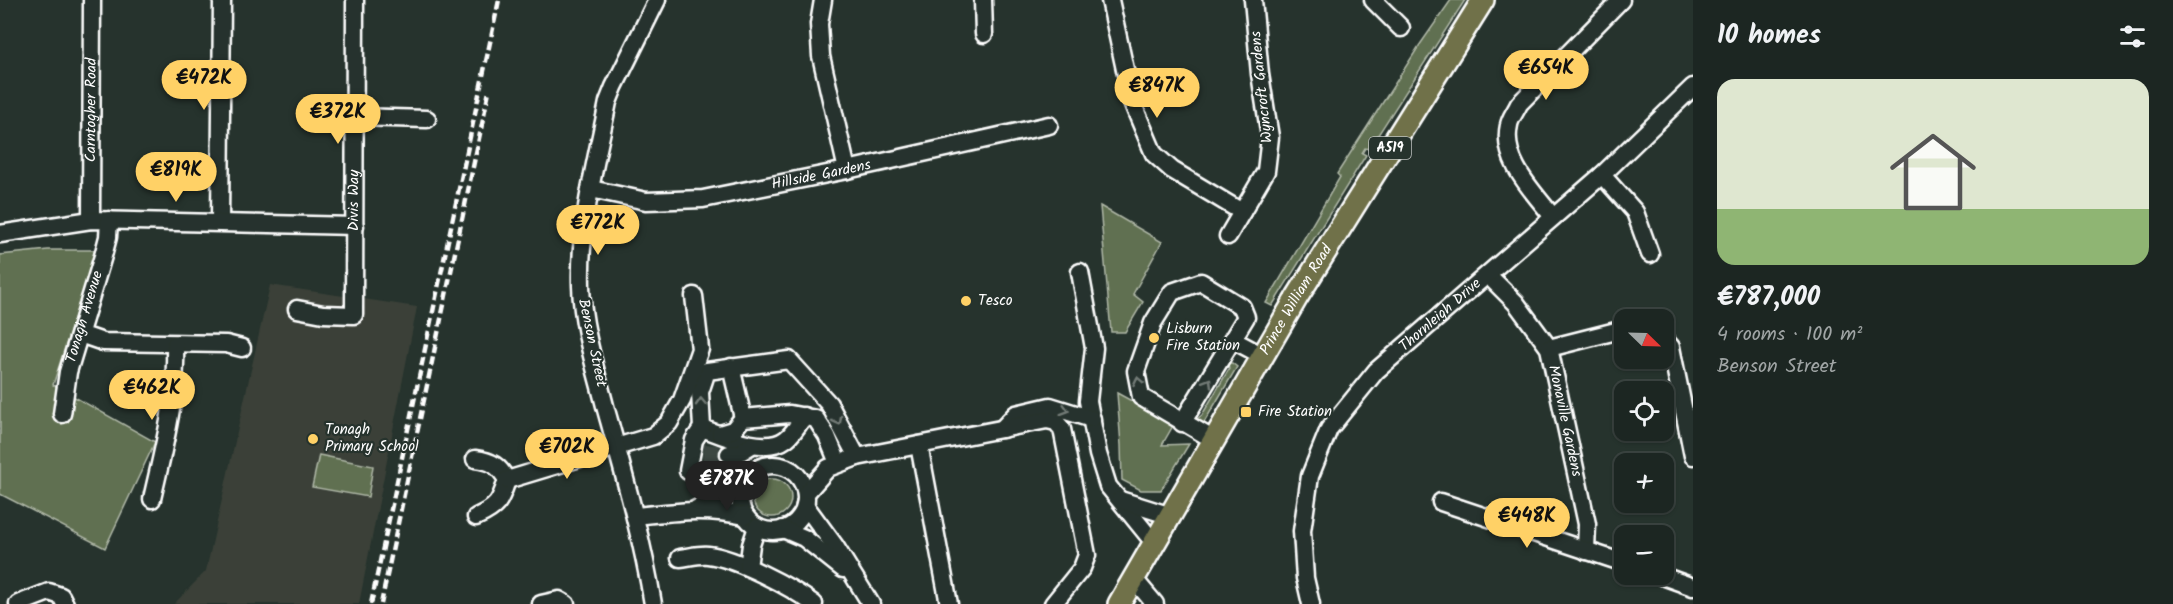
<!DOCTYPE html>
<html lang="en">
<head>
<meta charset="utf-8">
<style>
	:root { --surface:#1c2622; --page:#29322f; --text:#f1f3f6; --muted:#a0a5a5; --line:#3a4340; --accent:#ffd166 }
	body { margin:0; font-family:Kalam,sans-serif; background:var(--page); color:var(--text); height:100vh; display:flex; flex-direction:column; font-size:22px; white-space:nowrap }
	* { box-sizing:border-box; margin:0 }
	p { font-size:20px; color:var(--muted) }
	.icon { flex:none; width:33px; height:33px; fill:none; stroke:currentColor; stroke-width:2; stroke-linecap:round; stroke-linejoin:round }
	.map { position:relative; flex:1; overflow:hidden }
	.details { display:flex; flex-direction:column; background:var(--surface); width:480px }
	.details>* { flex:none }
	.needle { width:39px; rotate:113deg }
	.buttons { position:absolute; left:1614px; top:309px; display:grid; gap:12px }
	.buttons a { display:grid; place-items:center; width:60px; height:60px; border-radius:12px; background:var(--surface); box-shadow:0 2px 4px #0004,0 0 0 2px var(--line); font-size:30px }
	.price { position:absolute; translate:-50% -51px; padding:0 14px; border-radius:21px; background:var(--accent); color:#111; font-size:20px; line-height:39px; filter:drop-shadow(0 2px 3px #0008) }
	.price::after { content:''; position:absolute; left:50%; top:36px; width:18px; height:14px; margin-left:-9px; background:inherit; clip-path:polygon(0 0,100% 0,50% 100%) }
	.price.active { background:#222; color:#fff }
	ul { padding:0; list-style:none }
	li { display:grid; align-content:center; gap:12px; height:318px; padding:0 24px }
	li+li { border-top:2px solid var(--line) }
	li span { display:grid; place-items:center; height:186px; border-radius:18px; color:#555 }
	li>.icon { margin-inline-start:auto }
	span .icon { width:108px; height:108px; fill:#fffc; stroke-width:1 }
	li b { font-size:26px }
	h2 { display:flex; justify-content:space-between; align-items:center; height:72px; padding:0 24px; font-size:26px }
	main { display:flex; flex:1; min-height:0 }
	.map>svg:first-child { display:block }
	.built { fill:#3a4138 }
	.green { fill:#607051; stroke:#b0b8a8; stroke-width:1.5 }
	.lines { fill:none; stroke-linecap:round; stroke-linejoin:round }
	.minor-tunnel { stroke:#3c4742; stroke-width:16; stroke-dasharray:16 8; stroke-linecap:butt }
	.minor-casing { stroke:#fff; stroke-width:21 }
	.major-casing { stroke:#fff; stroke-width:26 }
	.minor { stroke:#26332d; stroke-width:16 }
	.major { stroke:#6f714a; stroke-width:21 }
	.rail { stroke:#fff; stroke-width:4.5; stroke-dasharray:9 4.5; stroke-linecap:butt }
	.oneway { stroke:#727a76 }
	.poi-dot { fill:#ffd166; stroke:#26332d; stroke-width:2 }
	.labels { text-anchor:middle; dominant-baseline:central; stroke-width:4.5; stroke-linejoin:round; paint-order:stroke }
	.shield { fill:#26332d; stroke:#bec2c0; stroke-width:1.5 }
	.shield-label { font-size:14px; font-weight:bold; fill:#fff }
	.street-label { font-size:15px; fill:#fff; stroke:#26332d }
	.poi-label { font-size:15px; fill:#fff; stroke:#26332d; text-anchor:start }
</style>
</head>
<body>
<main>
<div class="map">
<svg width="1693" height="604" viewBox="0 0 1693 604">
	<rect width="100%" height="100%" fill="#26332d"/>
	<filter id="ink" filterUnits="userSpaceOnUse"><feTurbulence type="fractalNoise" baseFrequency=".0167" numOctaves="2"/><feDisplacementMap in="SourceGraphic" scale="12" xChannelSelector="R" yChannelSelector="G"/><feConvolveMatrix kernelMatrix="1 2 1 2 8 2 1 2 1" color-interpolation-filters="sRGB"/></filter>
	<g filter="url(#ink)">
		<path class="built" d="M270,285L417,307L359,604H174L206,571Z"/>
		<path class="green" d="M1451,0H1465L1369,149L1365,148L1362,153L1366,155L1272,306L1266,303L1340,177L1337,174L1419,46Z
			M1100,206L1162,242L1133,294L1143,302L1125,332H1111Z
			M48,250H96L53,385L155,442L105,548L0,494V255Z
			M1228,363H1232L1237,367L1202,426L1196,420L1202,415L1229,369Z
			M1117,393L1174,424L1162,445L1189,444L1161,490H1141L1122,480L1121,445Z
			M319,455L373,466L368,497L312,487Z
			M753 498a19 19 0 1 1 38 0a19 19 0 1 1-38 0Z"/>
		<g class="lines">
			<path class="minor-tunnel" d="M703,452L729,454"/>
			<g class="minor-casing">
				<g id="minor">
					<path d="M823,0L819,24L821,56L847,170"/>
					<path d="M983,0L984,34"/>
					<path d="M1110,0L1132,102L1154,154L1172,170L1242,212"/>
					<path d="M1373,0L1401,28"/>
					<path d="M355,117L427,119"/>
					<path d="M1602,175L1635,212L1650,254"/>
					<path id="s1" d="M591,189L646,201L703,199L847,170L1049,125"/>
					<path d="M1553,217C1533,191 1501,161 1509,125C1510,118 1516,111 1519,104L1621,0"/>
					<path id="s2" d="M91,220L92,0"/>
					<path d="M220,222L222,0"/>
					<path d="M0,234L91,220L355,226"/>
					<path d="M1228,236L1266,171L1270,137L1260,74L1253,0"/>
					<path d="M1080,272L1094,348L1088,401L1098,454L1108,486L1155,544"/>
					<path id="s3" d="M1488,275L1516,303L1549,348L1587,524L1586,551"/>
					<path id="s4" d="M297,309L323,314L354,315L355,0"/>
					<path d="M80,334L103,342L226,344L242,348"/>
					<path d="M1664,339L1671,347L1693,456"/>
					<path d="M1233,340L1263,356"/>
					<path d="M1549,348L1624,329"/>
					<path d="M731,367L743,418"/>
					<path id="s5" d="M62,414L68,372L103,256L108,237L109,220"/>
					<path d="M804,416C799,424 793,434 786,439C765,455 724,436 702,428L700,392L707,371L789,360L829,404L857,457"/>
					<path d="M1182,423L1246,317L1242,307L1201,282L1172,292L1153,323L1136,371L1141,397L1214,440"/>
					<path d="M1002,429L1016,414L1050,406L1092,419"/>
					<path d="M720,434L733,430L743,418L790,414L816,419L827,436L838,463"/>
					<path d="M919,445L949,604"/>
					<path d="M729,454L739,453L752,445"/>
					<path d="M475,459C492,461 499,466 507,480C500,502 498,507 476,517"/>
					<circle cx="773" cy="498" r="33"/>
					<path d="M688,471L694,440L702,428"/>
					<path d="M507,480L653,436L669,423L682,400L700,349L694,296"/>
					<path d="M806,493L828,468L857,457L1047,420L1056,422L1062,429L1087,555L1082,568L1053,604"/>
					<path d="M152,499C164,446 177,399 175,344"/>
					<path d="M1120,500L1171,516"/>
					<path d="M1441,502L1624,563"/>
					<path d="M805,505L835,546L871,604"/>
					<path d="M696,509L742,485"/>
					<path d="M635,516C676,512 704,507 745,516"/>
					<path d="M783,529L804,538L843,569"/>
					<path d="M680,558C689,557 699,554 708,555C736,558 791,587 814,604"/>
					<path d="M748,567L751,545L757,527"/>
					<path d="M1657,574L1693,587"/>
					<path d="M1134,579L1155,604"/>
					<path d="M18,604L49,592L61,596L65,604"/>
					<path d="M541,604L559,600L566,604"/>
					<path d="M653,604C642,537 623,471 605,406C595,367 582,325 581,286C579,224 596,162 608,102L614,87L657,0"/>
					<path id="s6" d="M1311,604L1305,578L1302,531L1310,476L1329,429L1376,371L1602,175L1693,87"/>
				</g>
			</g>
			<g class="major-casing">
				<g id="major">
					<path id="s7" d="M1119,604L1297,297L1483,0"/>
				</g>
			</g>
			<use href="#minor" class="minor"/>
			<use href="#major" class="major"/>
			<path class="rail" d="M371,604L499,0
				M381,604L489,91"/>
		</g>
		<defs><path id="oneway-chevron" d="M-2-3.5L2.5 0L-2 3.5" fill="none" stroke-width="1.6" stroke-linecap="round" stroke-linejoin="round" transform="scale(1.5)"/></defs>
		<g class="oneway">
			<use href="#oneway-chevron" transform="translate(1138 381) rotate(-102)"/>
			<use href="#oneway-chevron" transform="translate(1208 382) rotate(-58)"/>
			<use href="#oneway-chevron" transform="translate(701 402) rotate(-93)"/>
			<use href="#oneway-chevron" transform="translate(1065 410) rotate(16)"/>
			<use href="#oneway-chevron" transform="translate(838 421) rotate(62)"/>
		</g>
	</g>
	<g class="poi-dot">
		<circle cx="966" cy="301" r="6"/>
		<circle cx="1154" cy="338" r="6"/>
		<rect x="1240" y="406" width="12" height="12" rx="3"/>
		<circle cx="313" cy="439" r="6"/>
	</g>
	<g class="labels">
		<rect class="shield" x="1369" y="137" width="42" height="22" rx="4.5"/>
		<g class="shield-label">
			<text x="1390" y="148">A519</text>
		</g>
		<g class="street-label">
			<text transform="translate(1262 87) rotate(-96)">Wyncroft Gardens</text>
			<text stroke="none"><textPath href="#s2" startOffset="110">Carntogher Road</textPath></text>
			<text stroke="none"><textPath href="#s1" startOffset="234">Hillside Gardens</textPath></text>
			<text stroke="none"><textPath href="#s4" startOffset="172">Divis Way</textPath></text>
			<text stroke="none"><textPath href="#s7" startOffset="352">Prince William Road</textPath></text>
			<text stroke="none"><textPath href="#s6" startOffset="340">Thornleigh Drive</textPath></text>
			<text stroke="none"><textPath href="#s5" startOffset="100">Tonagh Avenue</textPath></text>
			<text transform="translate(592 343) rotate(78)">Benson Street</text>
			<text stroke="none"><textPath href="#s3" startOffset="170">Monaville Gardens</textPath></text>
		</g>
		<g class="poi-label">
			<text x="978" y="301">Tesco</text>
			<text x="1166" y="329">Lisburn<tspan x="1166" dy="17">Fire Station</tspan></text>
			<text x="1258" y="412">Fire Station</text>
			<text x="325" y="430">Tonagh<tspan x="325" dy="17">Primary School</tspan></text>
		</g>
	</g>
</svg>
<div class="buttons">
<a><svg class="needle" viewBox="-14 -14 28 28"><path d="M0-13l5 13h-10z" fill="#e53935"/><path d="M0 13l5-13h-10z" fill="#a0a5a5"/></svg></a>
<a><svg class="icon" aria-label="locate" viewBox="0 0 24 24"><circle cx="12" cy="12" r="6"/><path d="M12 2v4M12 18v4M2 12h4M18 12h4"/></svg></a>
<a>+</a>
<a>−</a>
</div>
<b class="price" style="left:1546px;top:101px">€654K</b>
<b class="price" style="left:204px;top:111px">€472K</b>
<b class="price" style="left:1157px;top:119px">€847K</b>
<b class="price" style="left:338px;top:145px">€372K</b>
<b class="price" style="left:176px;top:203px">€819K</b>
<b class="price" style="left:598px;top:256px">€772K</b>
<b class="price" style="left:152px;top:421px">€462K</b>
<b class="price" style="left:567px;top:480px">€702K</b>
<b class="price active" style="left:727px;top:512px">€787K</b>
<b class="price" style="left:1527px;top:549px">€448K</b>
</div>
<section class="details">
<h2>10 homes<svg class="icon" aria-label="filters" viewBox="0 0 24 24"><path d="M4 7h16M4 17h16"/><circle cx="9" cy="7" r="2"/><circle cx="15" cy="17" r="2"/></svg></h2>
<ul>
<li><span style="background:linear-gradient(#dfe7d0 70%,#8fb573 0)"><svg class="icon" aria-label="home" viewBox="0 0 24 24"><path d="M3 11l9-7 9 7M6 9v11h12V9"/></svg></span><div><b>€787,000</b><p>4 rooms · 100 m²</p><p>Benson Street</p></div></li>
</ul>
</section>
</main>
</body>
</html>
